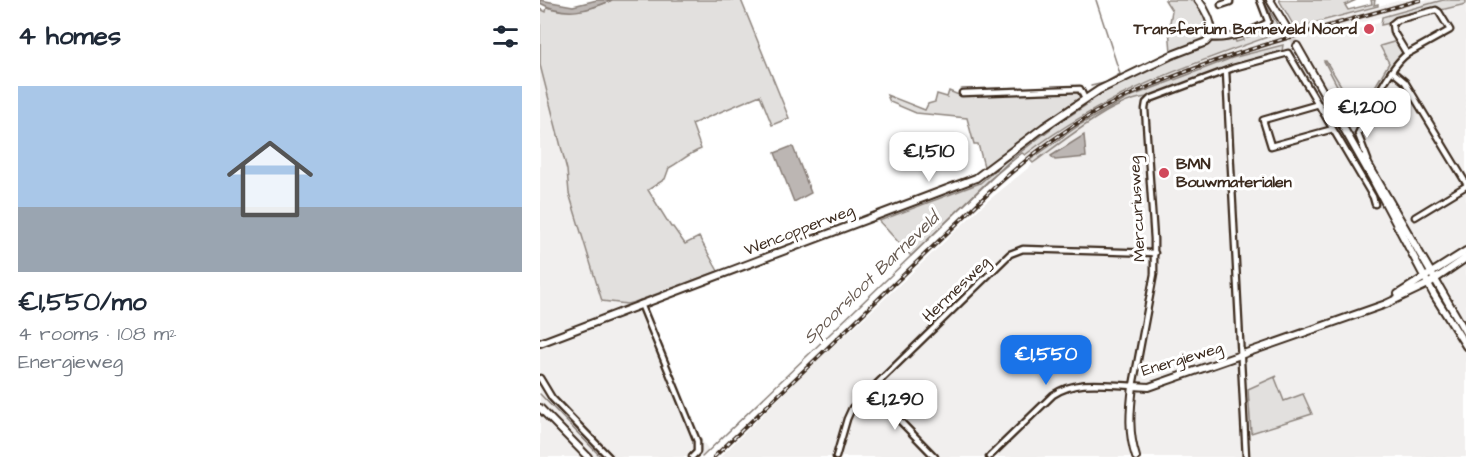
<!DOCTYPE html>
<html lang="en">
<head>
<meta charset="utf-8">
<style>
	:root { --surface:#fff; --page:#f2f2f3; --text:#1f2937; --muted:#747a83; --line:#e0e1e3; --accent:#1a73e8 }
	body { margin:0; font-family:"Architects Daughter",sans-serif; background:var(--page); color:var(--text); height:100vh; display:flex; flex-direction:column; font-size:22px; white-space:nowrap }
	* { box-sizing:border-box; margin:0 }
	p { font-size:20px; color:var(--muted) }
	.icon { flex:none; width:33px; height:33px; fill:none; stroke:currentColor; stroke-width:2; stroke-linecap:round; stroke-linejoin:round }
	.map { position:relative; flex:1; overflow:hidden }
	.sheet { display:flex; flex-direction:column; background:var(--surface); width:540px }
	.sheet>* { flex:none }
	.price { position:absolute; translate:-50% -51px; padding:0 14px; border-radius:12px; background:#fff; color:#222; font-size:20px; line-height:39px; filter:drop-shadow(0 2px 3px #0008) }
	.price::after { content:''; position:absolute; left:50%; top:36px; width:18px; height:14px; margin-left:-9px; background:inherit; clip-path:polygon(0 0,100% 0,50% 100%) }
	.price.active { background:var(--accent); color:#fff }
	ul { padding:0; list-style:none }
	li { display:grid; align-content:center; gap:12px; height:318px; padding:0 18px }
	li+li { border-top:2px solid var(--line) }
	li span { display:grid; place-items:center; height:186px; border-radius:0px; color:#555 }
	li>.icon { margin-inline-start:auto }
	span .icon { width:108px; height:108px; fill:#fffc; stroke-width:1 }
	li b { font-size:26px }
	h2 { display:flex; justify-content:space-between; align-items:center; height:72px; padding:0 18px; font-size:26px }
	main { display:flex; flex:1; min-height:0 }
	.map>svg:first-child { display:block }
	.built { fill:#f1efee }
	.green { fill:#e2e0de; stroke:#8e857e; stroke-width:1.5 }
	.water { fill:#bcb6b3; stroke:#887e77; stroke-width:1.5 }
	.lines { fill:none; stroke-linecap:round; stroke-linejoin:round }
	.stream { stroke:#887e77; stroke-width:1.5 }
	.secondary-tunnel { stroke:#d8d4d2; stroke-width:6; stroke-dasharray:6 3; stroke-linecap:butt }
	.street-casing { stroke:#3b2a1e; stroke-width:9 }
	.secondary-casing { stroke:#3b2a1e; stroke-width:10 }
	.street { stroke:#fff; stroke-width:4.5 }
	.secondary { stroke:#fff; stroke-width:6 }
	.rail-casing { stroke:#3b2a1e; stroke-width:4 }
	.rail { stroke:#fff; stroke-width:1.5; stroke-dasharray:4.5; stroke-linecap:butt }
	.poi-dot { fill:#d1495b; stroke:#fff; stroke-width:2 }
	.labels { text-anchor:middle; dominant-baseline:central; stroke-width:6; stroke-linejoin:round; paint-order:stroke }
	.poi-label { font-size:16px; font-weight:bold; fill:#3b2a1e; stroke:#fff; text-anchor:end }
	.street-label { font-size:16px; fill:#3b2a1e; stroke:#fff }
	.water-label { font-size:18px; font-style:italic; fill:#685b52; stroke:#fff }
</style>
</head>
<body>
<main>
<section class="sheet">
<h2>4 homes<svg class="icon" aria-label="filters" viewBox="0 0 24 24"><path d="M4 7h16M4 17h16"/><circle cx="9" cy="7" r="2"/><circle cx="15" cy="17" r="2"/></svg></h2>
<ul>
<li><span style="background:linear-gradient(#a9c7e8 65%,#9aa5b1 0)"><svg class="icon" aria-label="home" viewBox="0 0 24 24"><path d="M3 11l9-7 9 7M6 9v11h12V9"/></svg></span><div><b>€1,550/mo</b><p>4 rooms · 108 m²</p><p>Energieweg</p></div></li>
</ul>
</section>
<div class="map">
<svg width="926" height="457" viewBox="0 0 926 457">
	<rect width="100%" height="100%" fill="#fff"/>
	<filter id="ink" filterUnits="userSpaceOnUse"><feTurbulence type="fractalNoise" baseFrequency=".0167" numOctaves="2"/><feDisplacementMap in="SourceGraphic" scale="12" xChannelSelector="R" yChannelSelector="G"/><feConvolveMatrix kernelMatrix="1 2 1 2 8 2 1 2 1" color-interpolation-filters="sRGB"/></filter>
	<g filter="url(#ink)">
		<path class="built" d="M861,0H903L776,35L791,32L793,36L902,5L905,9L926,4V457H180L274,364L337,306L443,205L515,146L552,121L593,98L742,45L692,58L605,91L541,124L490,160L485,155L525,125L569,100L606,82L688,51L762,26Z
			M0,65L27,170L29,193L61,301L95,302L104,299L153,429L169,450L161,457H0Z"/>
		<path class="green" d="M72,0H201L249,118L232,125L220,95L152,124L161,149C146,155 142,161 129,168L125,179L108,190L131,227H133L145,244L159,237L178,271L95,302L87,304L62,301L29,193L27,170L0,65V9L6,12L7,7C31,14 50,10 72,0Z
			M625,0H655L665,11L670,36L666,40L631,52L629,28L632,11Z
			M723,0L742,32C650,64 563,94 485,155L482,153L449,180L371,256L339,221L440,183L495,136L562,91L622,62L672,41L694,37L696,42L703,40L702,35L705,33L707,37L715,34L714,31L731,25L732,22Z
			M739,0H816L805,5L808,10L832,4L831,0H835L834,5L838,4V6L755,28Z
			M903,0H926V4L901,10L892,8L854,18L850,23L841,25L842,17Z
			M857,41L861,49L862,55L854,64L824,115C806,110 794,78 784,61H786L814,107L820,112L849,63L840,46Z
			M743,45L742,51L693,65L608,97C575,98 521,143 493,163L490,160L541,124L592,96L692,58Z
			M409,91L421,96L540,91L542,98L489,134L445,170L438,144H434L427,118L376,113L350,102L347,95L385,110L388,104L395,102L397,94L407,97Z
			M737,376L735,378L744,401L763,394L772,414L711,433L708,389Z"/>
		<path class="water" d="M0,0L33,6L57,0H72C48,11 25,17 0,3Z
			M544,135L546,157L515,160L511,156Z
			M250,147H253L271,193L254,202L235,153Z"/>
		<g class="lines">
			<path class="stream" d="M556,0L580,74L568,81
				M551,86L564,83
				M0,394L61,457
				M162,457L474,157L517,124L549,103L550,100"/>
			<path class="secondary-tunnel" d="M748,30L757,46"/>
			<g class="street-casing">
				<path id="street" d="M681,5L690,2V0
					M896,10L899,12L910,30L867,54L853,31L852,24L857,20Z
					M671,38C688,40 712,31 727,23L728,21L720,0
					M686,71L706,457
					M853,72L865,82L926,183
					M422,93L540,89L545,99
					M779,104L723,120L731,146L793,129
					M828,160L818,134C828,113 849,67 867,54
					M875,217L926,186
					M101,304L157,441V452L152,457
					M0,378L12,398L69,457
					M330,390L395,457
					M296,457L307,419L312,408L470,254L483,249L615,253
					M449,457L513,395C537,379 565,385 593,386L614,274V239L605,109L606,103L610,99L693,68L748,53L833,197L835,204"/>
			</g>
			<g class="secondary-casing">
				<path id="secondary" d="M730,0L748,30
					M757,46L832,178L894,295L926,346
					M824,157L926,333
					M858,294L926,251
					M0,343L436,178L504,127L559,90L632,55L666,42L673,34C670,20 667,11 658,0
					M0,408L48,457
					M596,457C588,433 590,411 593,386L609,387L846,304L888,284L926,258"/>
			</g>
			<use href="#street" class="street"/>
			<use href="#secondary" class="secondary"/>
			<g class="rail-casing">
				<path id="rail" d="M174,457L456,186C486,159 518,134 554,113C592,92 634,76 675,61C743,38 811,19 880,0"/>
			</g>
			<use href="#rail" class="rail"/>
		</g>
	</g>
	<g class="poi-dot">
		<circle cx="829" cy="29" r="6"/>
		<circle cx="624" cy="173" r="6"/>
	</g>
	<g class="labels">
		<g class="poi-label">
			<text x="817" y="29">Transferium Barneveld Noord</text>
			<text x="636" y="164" text-anchor="start">BMN<tspan x="636" dy="18">Bouwmaterialen</tspan></text>
		</g>
		<g class="street-label">
			<text transform="translate(597 209) rotate(-93)">Mercuriusweg</text>
			<text transform="translate(259 230) rotate(-21)">Wencopperweg</text>
			<text transform="translate(416 289) rotate(-44)">Hermesweg</text>
			<text transform="translate(642 359) rotate(-17)">Energieweg</text>
		</g>
		<g class="water-label">
			<text transform="translate(331 278) rotate(-44)">Spoorsloot Barneveld</text>
		</g>
	</g>
</svg>
<b class="price" style="left:827px;top:139px">€1,200</b>
<b class="price" style="left:389px;top:183px">€1,510</b>
<b class="price active" style="left:506px;top:386px">€1,550</b>
<b class="price" style="left:355px;top:431px">€1,290</b>
</div>
</main>
</body>
</html>
